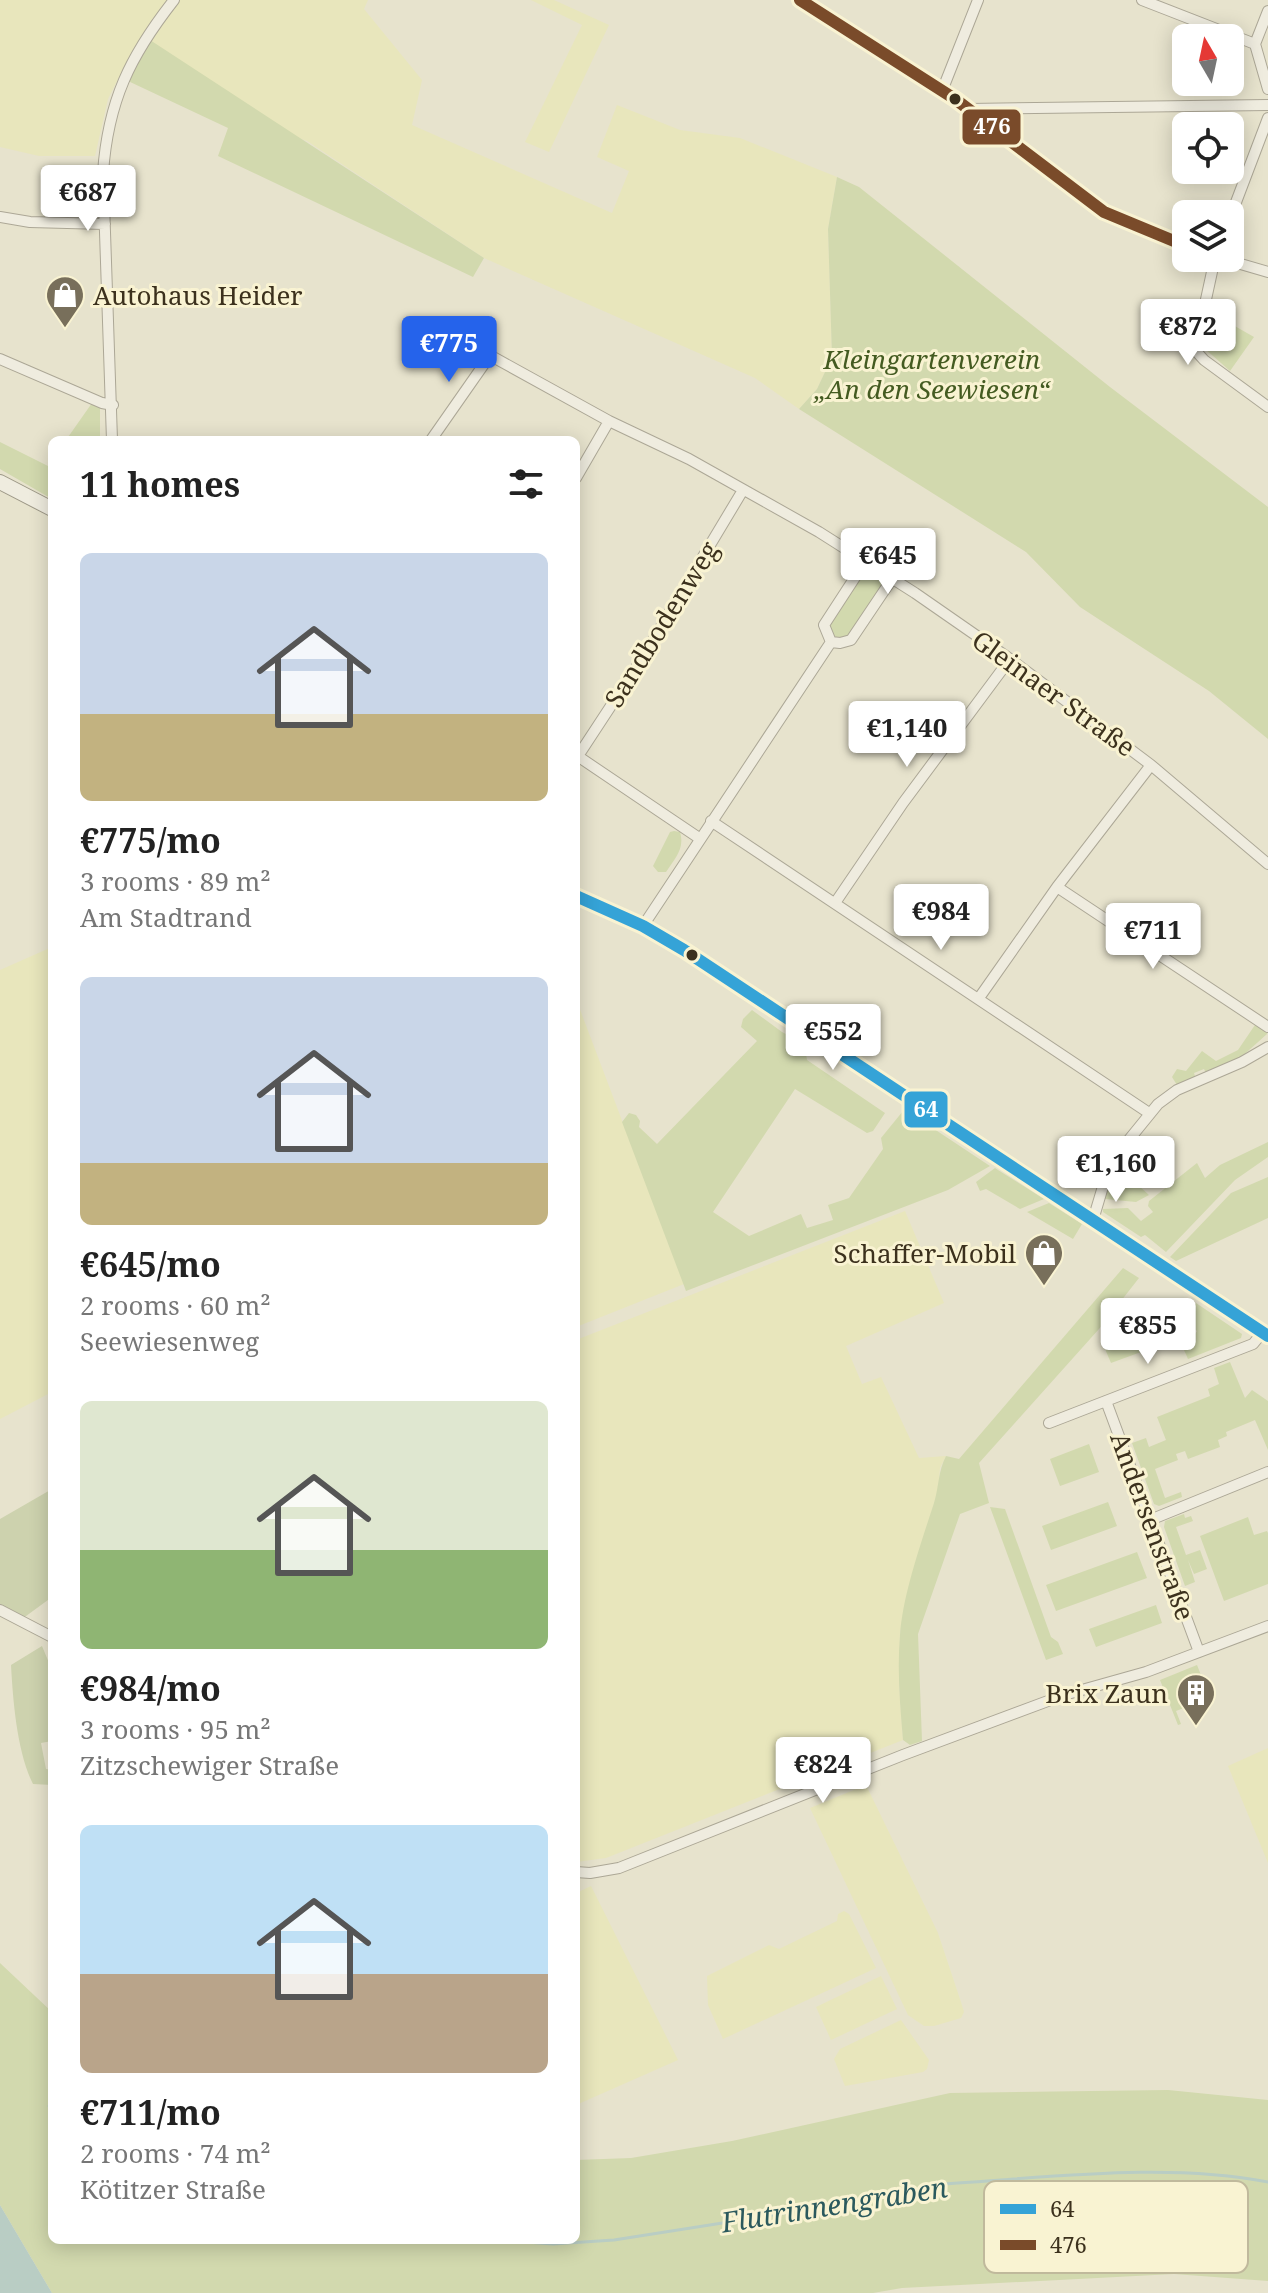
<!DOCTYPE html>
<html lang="en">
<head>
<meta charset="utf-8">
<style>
	:root { --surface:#fff; --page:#f2f2f2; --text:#222; --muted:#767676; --accent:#2563eb }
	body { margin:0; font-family:"Noto Serif",serif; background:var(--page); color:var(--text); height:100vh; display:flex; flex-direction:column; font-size:30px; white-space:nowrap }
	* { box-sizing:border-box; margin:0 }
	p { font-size:26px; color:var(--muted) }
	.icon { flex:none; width:44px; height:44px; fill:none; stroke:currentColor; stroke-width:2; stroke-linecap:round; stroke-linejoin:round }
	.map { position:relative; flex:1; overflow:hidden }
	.panel { position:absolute; left:48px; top:436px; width:532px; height:1808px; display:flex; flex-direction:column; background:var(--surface); border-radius:12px; box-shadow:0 4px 20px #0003 }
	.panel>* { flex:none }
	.needle { width:52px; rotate:351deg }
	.buttons { position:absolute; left:1172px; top:24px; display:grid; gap:16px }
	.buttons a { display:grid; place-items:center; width:72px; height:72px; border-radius:12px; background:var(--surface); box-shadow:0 4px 20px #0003; font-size:40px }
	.price { position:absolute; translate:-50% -68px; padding:0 18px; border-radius:8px; background:#fff; color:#222; font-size:26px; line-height:52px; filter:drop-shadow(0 2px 4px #0008) }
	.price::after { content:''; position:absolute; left:50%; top:48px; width:24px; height:18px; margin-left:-12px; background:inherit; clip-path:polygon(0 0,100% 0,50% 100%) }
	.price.selected { background:var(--accent); color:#fff }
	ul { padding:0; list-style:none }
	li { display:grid; align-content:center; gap:16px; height:424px; padding:0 32px }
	li span { display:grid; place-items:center; height:248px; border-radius:12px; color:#555 }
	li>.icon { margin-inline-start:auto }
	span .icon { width:144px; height:144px; fill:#fffc; stroke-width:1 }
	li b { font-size:34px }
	h2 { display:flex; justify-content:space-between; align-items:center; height:96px; padding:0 32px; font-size:34px }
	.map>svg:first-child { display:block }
	.farmland { fill:#e8e6bc }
	.green { fill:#d2d9ae }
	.cemetery { fill:#cdd2ae }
	.water { fill:#b9cdc4 }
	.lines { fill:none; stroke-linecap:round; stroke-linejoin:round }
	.stream { stroke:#b9cdc4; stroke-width:3 }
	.street-casing { stroke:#aca796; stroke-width:12 }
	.secondary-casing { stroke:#9c9786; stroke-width:16 }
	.street { stroke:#efecdf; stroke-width:10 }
	.secondary { stroke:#efecdf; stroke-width:14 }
	.bus-1-casing { stroke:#f9f3d2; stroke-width:18 }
	.bus-2-casing { stroke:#f9f3d2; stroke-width:18 }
	.bus-1 { stroke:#35a3d7; stroke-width:12 }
	.bus-2 { stroke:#7a4b2a; stroke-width:12 }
	.bus-dot { fill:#3c311d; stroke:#f9f3d2; stroke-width:3 }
	.labels { text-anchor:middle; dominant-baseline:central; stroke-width:6; stroke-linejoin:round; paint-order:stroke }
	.poi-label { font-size:26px; fill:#3c311d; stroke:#f9f3d2; text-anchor:end }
	.park-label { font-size:26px; font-style:italic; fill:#445b21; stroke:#f9f3d2 }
	.street-label { font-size:26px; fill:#3c311d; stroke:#f9f3d2 }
	.water-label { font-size:28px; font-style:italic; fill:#2b595d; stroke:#f9f3d2 }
	.key { fill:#f9f3d2; stroke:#c0b99c; stroke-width:2 }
	.key-label { font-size:22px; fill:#3c311d }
	.line-badge { stroke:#f9f3d2; stroke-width:3 }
	.badge-label { font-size:22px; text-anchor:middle; font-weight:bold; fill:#fff }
</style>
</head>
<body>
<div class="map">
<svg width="1268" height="2293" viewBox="0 0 1268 2293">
	<rect width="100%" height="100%" fill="#e7e3cd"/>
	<path class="farmland" d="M0,0H368L364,9L422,80L412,125L612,213L629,171L597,157L617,105L680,130L740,138L837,177L828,229L832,357L817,389L799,409L755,378L484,258L307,141L119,77L108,99L95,156H39L0,147Z
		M531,0H554L609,25L549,152L525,142L582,25Z
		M52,947V1392L0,1419V970Z
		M576,999L684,1284L576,1327Z
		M905,1211L944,1303L846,1346L862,1384L881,1377L919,1458L946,1456L940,1468L938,1491L917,1558L900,1632L899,1684L903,1740L606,1858L576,1862V1340Z
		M1268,1748V1863L1228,1766Z
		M866,1785L938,1933L961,2002L964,2012L961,2018L934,2026H924L908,2015L810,1808Z
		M591,1886L678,2060L576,2105V1893Z
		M844,1911L849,1914L876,1968L723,2039L708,2005L707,1976L769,1945L779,1949L837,1921L838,1914Z
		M881,1976L897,2009L831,2040L816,2007Z
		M901,2020L929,2060L927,2069L923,2072L845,2086L834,2059L840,2049Z"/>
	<path class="green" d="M150,40L484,258L473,277L218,156L228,128L128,81Z
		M837,177L859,187L1110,387L1268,507V739L1209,691L1080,607L1026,552L799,409L817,389L832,357L828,229Z
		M1208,319L1233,325L1254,337L1230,371L1204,348Z
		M92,403L100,405V440H66Z
		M0,442L48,466L52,461V499L0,469Z
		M872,573L879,577L882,586L848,636L835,640L829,632L830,620L861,576Z
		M674,831L680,832C685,849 675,858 666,872H658L653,866L670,832Z
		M752,1010L782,1032L811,1047L806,1054L807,1060L885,1113L873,1131L867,1133L795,1089L713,1212L749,1236L801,1214L807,1228L833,1220L828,1205L849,1198L883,1149L881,1138L903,1111H907L990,1166L948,1190L686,1291L622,1122L629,1113L636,1115L640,1121L639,1127L657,1144L757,1041L741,1027L743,1019Z
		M1257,1022L1268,1030L1267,1034L1238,1060L1206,1073L1204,1069L1194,1073L1196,1079L1177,1085L1172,1077L1177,1069L1186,1071L1202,1051L1216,1061L1238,1050Z
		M1268,1142V1157L1235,1180L1166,1252L1145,1235L1141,1237L1103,1212V1209L1128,1208L1141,1221L1153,1212L1148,1206L1149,1201L1197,1163L1205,1178L1220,1165Z
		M1116,1165L1149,1195L1136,1202L1105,1199L1109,1175Z
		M995,1168L998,1170L1044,1199L1020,1209L986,1189L980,1191L976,1182Z
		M1268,1177V1218L1176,1261L1170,1257L1231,1193Z
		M1049,1203L1082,1224L1073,1239L1027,1212Z
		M1123,1268L1139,1278L1099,1329L979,1463L989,1503L960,1514L918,1634L922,1741L910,1745L903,1740C900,1705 897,1670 900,1635C903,1594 921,1543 934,1503C939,1487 938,1471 946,1456L959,1459Z
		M1196,1303L1242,1334L1241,1338L1188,1359L1184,1350L1197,1331L1184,1321Z
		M1128,1316L1161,1339L1160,1345L1111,1363L1105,1349Z
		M1230,1362L1245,1398L1252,1390L1268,1401V1450L1255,1420L1226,1432L1227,1436L1218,1440L1220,1447L1188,1459L1185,1451L1176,1454L1178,1460L1155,1469L1165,1498L1181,1492L1182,1497L1159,1506L1154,1504L1132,1443L1146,1438L1149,1447L1166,1440L1157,1417L1210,1396L1208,1389L1219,1384L1214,1368Z
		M1089,1444L1099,1472L1060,1486L1050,1459Z
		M1108,1502L1117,1526L1051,1550L1042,1526Z
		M990,1507L1005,1509L1051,1637L1058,1642L1063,1654L1046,1660Z
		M1184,1514L1185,1518L1191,1516L1193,1521L1176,1527L1186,1555L1200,1550L1207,1569L1194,1574L1188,1560L1195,1582L1185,1586L1164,1527L1165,1521Z
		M1248,1517L1254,1535L1267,1531L1268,1533V1584L1224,1601L1200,1536Z
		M1137,1552L1147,1578L1056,1611L1046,1585Z
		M1156,1605L1162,1623L1096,1647L1089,1629Z
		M1197,1665L1205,1685L1197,1688L1202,1701L1176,1711L1181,1724L1178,1725L1160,1680Z
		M0,1963L52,2012V2240H576V2160L631,2158L732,2141L950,2093L1168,2090L1268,2100V2281L1174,2274L902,2288L873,2293H52L0,2205Z"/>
	<path class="cemetery" d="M52,1489V1597L22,1619L0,1605V1519Z
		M42,1646L52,1670V1741L41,1743L46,1769L52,1770V1785L33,1784C17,1752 13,1701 11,1665Z"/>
	<path class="water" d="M0,2205L52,2293H0Z"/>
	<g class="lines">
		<path class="stream" d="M49,2106L52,2107
			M496,2240L553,2244L614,2240L856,2202L925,2190L942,2184C1047,2178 1165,2162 1268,2182"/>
		<g class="street-casing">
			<path id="street" d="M800,0L955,99L1086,200L1104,212L1186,246
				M1142,0L1255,44
				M1268,11L1255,44L1268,89
				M942,91L978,0
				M969,109L1268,105
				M0,217L30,222L105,224
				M1230,218L1268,118
				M1215,258L1195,350L1204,360L1268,407
				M1220,258L1268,272
				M0,359L102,403L113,405
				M112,440L103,173C108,101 130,56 174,0
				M431,440L489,357H493L609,421L689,459L819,532L915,593L1010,659L1151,765L1268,864
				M576,478L609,421
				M865,562L824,625L831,642L840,643L851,640L892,579
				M576,755L699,838
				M578,756L641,660L743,490
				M711,821L1149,1113
				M1057,887L1268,1027
				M835,903L903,803L1010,659
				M643,926L831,642
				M979,998L1057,887L1151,765
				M1093,1220L1110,1163L1158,1104L1177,1090L1242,1062L1268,1047
				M1106,1401L1199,1652
				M1049,1423L1253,1344L1263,1332
				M1150,1520L1268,1472
				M0,1610L52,1637
				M576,1872L590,1873L619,1868L903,1755L1064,1695L1146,1672L1268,1626"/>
		</g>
		<g class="secondary-casing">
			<path id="secondary" d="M0,482L52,509
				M576,896L643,926L684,950L1268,1336"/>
		</g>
		<use href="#street" class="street"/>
		<use href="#secondary" class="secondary"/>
		<g class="bus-1-casing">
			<path id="bus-1" d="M576,896L643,926L684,950L1268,1336"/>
		</g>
		<g class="bus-2-casing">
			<path id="bus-2" d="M800,0L955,99L1104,212L1186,246"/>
		</g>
		<use href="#bus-1" class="bus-1"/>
		<use href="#bus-2" class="bus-2"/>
	</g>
	<defs>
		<g id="shop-pin" transform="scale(2)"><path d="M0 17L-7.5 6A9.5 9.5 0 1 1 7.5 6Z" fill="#786f5b" stroke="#f9f3d2"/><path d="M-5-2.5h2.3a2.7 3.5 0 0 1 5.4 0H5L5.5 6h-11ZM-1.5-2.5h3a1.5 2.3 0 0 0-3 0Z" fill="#fff"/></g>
		<g id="building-pin" transform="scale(2)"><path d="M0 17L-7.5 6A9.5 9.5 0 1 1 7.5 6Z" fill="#786f5b" stroke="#f9f3d2"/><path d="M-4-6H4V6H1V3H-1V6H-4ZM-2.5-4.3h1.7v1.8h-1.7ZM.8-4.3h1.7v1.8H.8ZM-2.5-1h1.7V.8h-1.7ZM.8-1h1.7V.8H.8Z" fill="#fff"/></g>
	</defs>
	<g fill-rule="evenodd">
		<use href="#shop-pin" x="65" y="295"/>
		<use href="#shop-pin" x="1044" y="1253"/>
		<use href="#building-pin" x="1196" y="1693"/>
	</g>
	<g class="bus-dot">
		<circle cx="955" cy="99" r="7"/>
		<circle cx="692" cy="955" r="7"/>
	</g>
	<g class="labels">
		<g class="poi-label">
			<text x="93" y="295" text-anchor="start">Autohaus Heider</text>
			<text x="1016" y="1253">Schaffer-Mobil</text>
			<text x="1168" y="1693">Brix Zaun</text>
		</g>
		<g class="park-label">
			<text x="932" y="359">Kleingartenverein<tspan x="932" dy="30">„An den Seewiesen“</tspan></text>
		</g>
		<g class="street-label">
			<text transform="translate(661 624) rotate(-58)">Sandbodenweg</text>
			<text transform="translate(1054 693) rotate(36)">Gleinaer Straße</text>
			<text transform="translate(1153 1526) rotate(70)">Andersenstraße</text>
		</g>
		<g class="water-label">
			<text transform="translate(834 2204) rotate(-9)">Flutrinnengraben</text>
		</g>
	</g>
	<rect x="984" y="2181" width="264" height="92" rx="12" class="key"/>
	<rect x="1000" y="2204" width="36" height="10" fill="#35a3d7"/>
	<rect x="1000" y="2240" width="36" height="10" fill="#7a4b2a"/>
	<g class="key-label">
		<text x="1050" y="2217">64</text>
		<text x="1050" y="2253">476</text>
	</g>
	<g class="line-badge">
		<rect x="961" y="108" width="61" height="38" rx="8" fill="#7a4b2a"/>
		<rect x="903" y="1090" width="46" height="39" rx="8" fill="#35a3d7"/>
	</g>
	<g class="badge-label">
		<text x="992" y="134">476</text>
		<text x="926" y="1117">64</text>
	</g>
</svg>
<div class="buttons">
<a><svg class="needle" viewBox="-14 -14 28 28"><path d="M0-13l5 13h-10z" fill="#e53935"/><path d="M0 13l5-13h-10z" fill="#767676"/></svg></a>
<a><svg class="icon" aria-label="locate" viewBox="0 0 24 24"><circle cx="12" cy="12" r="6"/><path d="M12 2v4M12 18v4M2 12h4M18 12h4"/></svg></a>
<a><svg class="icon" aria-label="layers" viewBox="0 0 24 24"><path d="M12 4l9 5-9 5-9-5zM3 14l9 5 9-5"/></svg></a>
</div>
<b class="price" style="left:88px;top:233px">€687</b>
<b class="price" style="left:1188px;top:367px">€872</b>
<b class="price selected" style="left:449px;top:384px">€775</b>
<b class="price" style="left:888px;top:596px">€645</b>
<b class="price" style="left:907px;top:769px">€1,140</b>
<b class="price" style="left:941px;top:952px">€984</b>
<b class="price" style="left:1153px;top:971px">€711</b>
<b class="price" style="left:833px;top:1072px">€552</b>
<b class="price" style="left:1116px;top:1204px">€1,160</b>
<b class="price" style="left:1148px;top:1366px">€855</b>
<b class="price" style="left:823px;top:1805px">€824</b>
<section class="panel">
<h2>11 homes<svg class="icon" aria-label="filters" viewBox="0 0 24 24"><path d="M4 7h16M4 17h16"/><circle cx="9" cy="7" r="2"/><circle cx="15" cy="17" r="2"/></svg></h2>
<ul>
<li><span style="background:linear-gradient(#c9d6e8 65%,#c2b280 0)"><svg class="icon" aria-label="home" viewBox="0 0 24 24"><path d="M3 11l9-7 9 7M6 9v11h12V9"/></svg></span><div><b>€775/mo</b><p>3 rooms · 89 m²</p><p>Am Stadtrand</p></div></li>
<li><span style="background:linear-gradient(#c9d6e8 75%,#c2b280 0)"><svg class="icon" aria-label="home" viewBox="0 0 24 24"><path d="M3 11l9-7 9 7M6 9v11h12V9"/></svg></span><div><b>€645/mo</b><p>2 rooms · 60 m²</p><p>Seewiesenweg</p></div></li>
<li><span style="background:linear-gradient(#dfe7d0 60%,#8fb573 0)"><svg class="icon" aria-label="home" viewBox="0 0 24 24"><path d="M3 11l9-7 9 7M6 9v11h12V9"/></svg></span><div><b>€984/mo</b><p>3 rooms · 95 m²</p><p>Zitzschewiger Straße</p></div></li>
<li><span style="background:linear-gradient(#bfe0f5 60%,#b9a48a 0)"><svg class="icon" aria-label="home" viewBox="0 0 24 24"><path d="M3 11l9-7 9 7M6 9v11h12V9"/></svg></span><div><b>€711/mo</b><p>2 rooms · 74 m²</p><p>Kötitzer Straße</p></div></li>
</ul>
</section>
</div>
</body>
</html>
